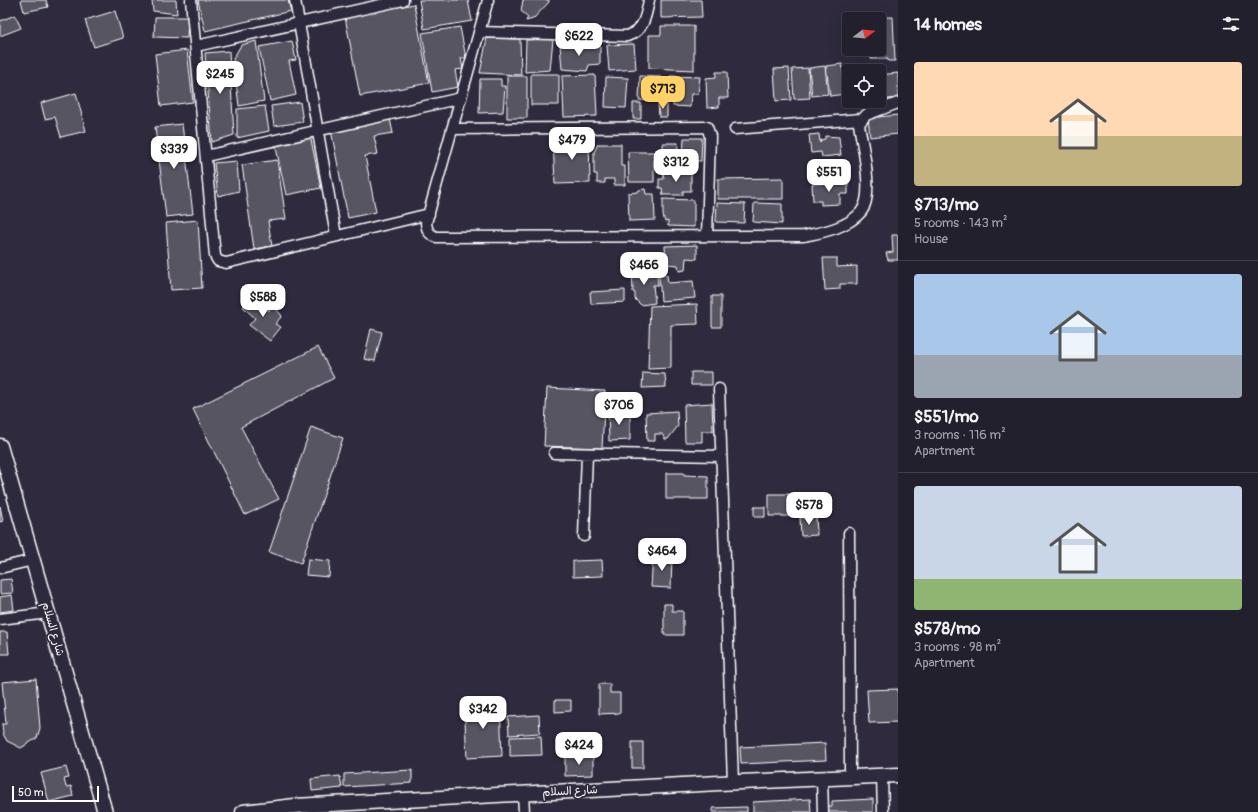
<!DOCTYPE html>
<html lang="en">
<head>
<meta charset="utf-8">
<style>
	:root { --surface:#23202e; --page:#2f2d3a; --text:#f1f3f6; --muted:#a3a3aa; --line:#403e4a; --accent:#ffd166 }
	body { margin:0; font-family:Pangolin,"Playpen Sans Arabic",sans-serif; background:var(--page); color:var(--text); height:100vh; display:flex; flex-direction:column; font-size:15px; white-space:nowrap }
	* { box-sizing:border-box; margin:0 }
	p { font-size:13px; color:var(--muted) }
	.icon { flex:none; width:22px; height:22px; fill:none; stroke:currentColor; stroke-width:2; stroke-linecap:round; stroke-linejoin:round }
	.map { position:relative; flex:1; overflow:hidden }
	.details { display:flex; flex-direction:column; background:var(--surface); width:360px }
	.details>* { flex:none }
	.needle { width:26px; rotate:74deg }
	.fabs { position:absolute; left:842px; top:12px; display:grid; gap:8px }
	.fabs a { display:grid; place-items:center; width:44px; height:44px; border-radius:4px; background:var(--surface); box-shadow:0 4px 16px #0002,0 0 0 1px var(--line); font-size:20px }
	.scale { position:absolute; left:12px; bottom:10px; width:87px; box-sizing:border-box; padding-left:4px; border:2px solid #fff; border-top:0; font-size:11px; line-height:14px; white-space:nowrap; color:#fff; -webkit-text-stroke:3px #2f2a3d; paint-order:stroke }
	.price { position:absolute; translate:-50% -34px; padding:0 9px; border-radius:8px; background:#fff; color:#222; font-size:13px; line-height:26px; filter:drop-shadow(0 1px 2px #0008) }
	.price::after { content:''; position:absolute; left:50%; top:24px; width:12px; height:9px; margin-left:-6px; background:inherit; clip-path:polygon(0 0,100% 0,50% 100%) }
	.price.on { background:var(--accent); color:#111 }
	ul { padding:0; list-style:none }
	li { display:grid; align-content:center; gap:8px; height:212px; padding:0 16px }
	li+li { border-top:1px solid var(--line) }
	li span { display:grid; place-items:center; height:124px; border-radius:4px; color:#555 }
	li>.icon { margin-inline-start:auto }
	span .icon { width:72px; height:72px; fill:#fffc; stroke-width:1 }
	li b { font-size:17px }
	h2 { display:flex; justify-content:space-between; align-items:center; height:48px; padding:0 16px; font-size:17px }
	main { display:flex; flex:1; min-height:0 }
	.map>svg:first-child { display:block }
	.building { fill:#595564; stroke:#fff; fill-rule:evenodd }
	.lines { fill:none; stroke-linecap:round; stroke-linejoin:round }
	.minor-casing { stroke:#fff; stroke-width:13 }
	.secondary-casing { stroke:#fff; stroke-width:17 }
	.minor { stroke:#2f2a3d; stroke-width:10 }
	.secondary { stroke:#2f2a3d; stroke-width:14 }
	.labels { text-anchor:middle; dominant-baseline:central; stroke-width:3.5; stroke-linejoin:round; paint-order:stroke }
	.street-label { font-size:11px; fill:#fff; stroke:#2f2a3d }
</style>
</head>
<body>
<main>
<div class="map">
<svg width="898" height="812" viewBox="0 0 898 812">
	<rect width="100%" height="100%" fill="#2f2a3d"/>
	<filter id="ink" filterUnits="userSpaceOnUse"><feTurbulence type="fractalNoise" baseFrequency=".025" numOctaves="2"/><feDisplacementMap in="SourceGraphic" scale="8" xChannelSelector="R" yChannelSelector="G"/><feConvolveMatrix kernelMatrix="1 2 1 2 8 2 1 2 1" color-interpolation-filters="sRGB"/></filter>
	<g filter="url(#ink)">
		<path class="building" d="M21,0H46L48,7L24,12Z
			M152,0H176L177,14L153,11Z
			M198,0H288L291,11L205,31Z
			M419,0H468L472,21L424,29Z
			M523,0H549V2L533,19L526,21L528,17L521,11Z
			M661,0H701L702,17L661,18Z
			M414,4L429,83L360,96L345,17Z
			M115,11L123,38L94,47L85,20Z
			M15,15L21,28L0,36V21Z
			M155,17H188L187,38L154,37Z
			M893,17L895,61H888V59H871V53L848,54L847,18ZM849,19H879V49H849Z
			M661,26H694V70L649,68V35H661Z
			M460,27L466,58H461L463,69L455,70L458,87L432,92L422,33Z
			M487,38L520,39L521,75L480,73Z
			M553,39L550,70L525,72L526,40Z
			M256,41L264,101L239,106L233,59L241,45Z
			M292,41L296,60L289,61L296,95L270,101L259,47Z
			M634,44L636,69L609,71L607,45Z
			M560,45L600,46V64L589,65L587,71L562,69Z
			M187,50L193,102L161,106L155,54Z
			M229,51L234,135L212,142L205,53Z
			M842,64L846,94L830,96L826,66Z
			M825,66L828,94L812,96L809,68Z
			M789,68L791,100L776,101L774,69Z
			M808,68L810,98L794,99L792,69Z
			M716,72H727L728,98H719V107L707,108L706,78L716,77Z
			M898,73V98L888,99L889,103L869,110L868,101H879V75Z
			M531,74H559V105H531Z
			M595,75L597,116L564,117L562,76Z
			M507,76H527V118H507Z
			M640,76L661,77L660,101L639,100Z
			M670,76L700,77L698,94H691L690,107L673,106V98H668Z
			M606,77L628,78L626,108L605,107Z
			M480,79H501V86H505L503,112L479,113Z
			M76,93L86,131L61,137L55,117L45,119L41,103Z
			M300,102L303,122L274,126L271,106Z
			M633,103H641V119H633Z
			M658,103H667V117H659Z
			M265,106L269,131L237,138V109Z
			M898,115V134L870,137L868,118Z
			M390,119L393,133L374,136L378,154L365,156L376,212L348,218L331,130Z
			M182,124L193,214L166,217L155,127Z
			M819,134L820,143L821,140L825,139V136L839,137L841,155L822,157L821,152L811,153L809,135Z
			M310,135L321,188L286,195L275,143Z
			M684,138H702L701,161H683Z
			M589,139L590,183L555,184L553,140Z
			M663,143H678L677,164H663Z
			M598,144H621V166H625V185H614V179H605V183H597V174H594V152Z
			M628,152H654V182H629Z
			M277,160L286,219L268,221L272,246L254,249L242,165Z
			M237,161L239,191L218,196L214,163Z
			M663,171H691V191H683V195H663L662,188H659V179H664Z
			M783,178V199H718V179Z
			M848,183V194H840V204L821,205V201H813L812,184Z
			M645,189L646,194H654L655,220L629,221L628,193L638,192L639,190Z
			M663,199L694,200V227L668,226V221L665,222L663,215Z
			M717,203L745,204L744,223L716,222Z
			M754,203L782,204V224L753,222Z
			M198,220L202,288L171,290L166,223Z
			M892,235H898V260H888L886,253L893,252Z
			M697,245V259L686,258L685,270L679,271L678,265L666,264L665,246Z
			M823,258H837V267L857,266V284H840V289L825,290Z
			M636,267L646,269L647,275L657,274L658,285H653L655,303L641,305L635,299V293L633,292L632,269L635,270Z
			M659,275H667L668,283L693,281L695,298L661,301Z
			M625,290V302L591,304L590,292Z
			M253,295L269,311L272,304L282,316L275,324L281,327L270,341L249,325L255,318L243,307Z
			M712,296H721V327H712Z
			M697,304L698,324L671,325V368L648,369L650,306Z
			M371,329L382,332L375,361L364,359Z
			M318,347L334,378L241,427L279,499L245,515L193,409Z
			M691,372H712V385H691Z
			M643,373L665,374L666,387L642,388Z
			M547,388L605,391L602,448L544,446Z
			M712,403L713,431H702V442H685L684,405Z
			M677,411L678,426L668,439H665L662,434H655V441H647L646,413Z
			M630,412V440L609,441L608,413Z
			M311,427L343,438L301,563L269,552Z
			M666,473H684V475L708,476V499H666Z
			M769,494H789V516H769Z
			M0,506L3,521L0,522Z
			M754,507H765V517H754Z
			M816,516L817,535L801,536L800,518Z
			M653,555L672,556L671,588L651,587Z
			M308,559L330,561L329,577L306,575Z
			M602,560L603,576L573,577V561Z
			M11,579L13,593L0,594V580Z
			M12,595L14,610L0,612V597Z
			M664,604H672V611H683V635H664Z
			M0,632H7L9,654H0Z
			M36,679L40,728L37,738L21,748L7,741L3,734L2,724H6L2,682Z
			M599,684H610V693H620V713L599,714Z
			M898,689V722L869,723L867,690Z
			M555,700H571V711L555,712Z
			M500,703L502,756L467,758L464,704Z
			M539,715L540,733L509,735L508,717Z
			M541,736L542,755L510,756V737Z
			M632,742H643V768H632Z
			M825,743L826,760L741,764L740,747Z
			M565,757H593V775L565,776Z
			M66,767L69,778L64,779L66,787L71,786L73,796L49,802L41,773Z
			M412,770V783L344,787V774Z
			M340,776L342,788L312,791L311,779Z
			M810,799L811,812H753V802Z
			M873,799V812H828V806H832V801Z
			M747,807V812H713V808Z"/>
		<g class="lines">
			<g class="minor-casing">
				<path id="minor" d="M191,0L215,256L218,261L226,263L429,214
					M295,0L336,236
					M488,0L426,223C427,231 429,234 436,237L804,236C823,232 847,228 861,212C875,195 862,145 859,124L866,115L898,103
					M479,32L627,36C644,31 646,16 649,0
					M196,46L403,0
					M452,129L707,127L710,136L707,236
					M735,129L861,119
					M206,156L461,98
					M719,389L733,782
					M554,453L721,456
					M849,533L850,777
					M584,536L587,454
					M0,568L33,560
					M0,619L48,613
					M882,776L883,812
					M822,779L823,812
					M523,794L524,812"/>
			</g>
			<g class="secondary-casing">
				<path id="secondary" d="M0,446L105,812
					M243,812L295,806L719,783L898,775"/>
			</g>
			<use href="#minor" class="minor"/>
			<use href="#secondary" class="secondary"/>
		</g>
	</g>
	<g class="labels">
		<g class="street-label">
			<text transform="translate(53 629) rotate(74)">شارع السلام</text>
			<text transform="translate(570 791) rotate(-3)">شارع السلام</text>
		</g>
	</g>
</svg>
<div class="fabs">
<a><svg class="needle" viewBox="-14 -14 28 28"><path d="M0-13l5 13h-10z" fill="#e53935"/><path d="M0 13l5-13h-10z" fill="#a3a3aa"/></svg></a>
<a><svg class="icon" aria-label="locate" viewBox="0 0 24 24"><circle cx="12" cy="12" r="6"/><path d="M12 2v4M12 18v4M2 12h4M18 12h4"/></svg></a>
</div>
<div class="scale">50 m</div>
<b class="price" style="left:579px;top:57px">$622</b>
<b class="price" style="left:220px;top:95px">$245</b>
<b class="price on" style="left:663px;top:110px">$713</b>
<b class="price" style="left:572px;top:161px">$479</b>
<b class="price" style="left:174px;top:170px">$339</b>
<b class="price" style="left:676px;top:183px">$312</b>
<b class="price" style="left:829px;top:193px">$551</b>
<b class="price" style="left:644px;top:286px">$466</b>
<b class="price" style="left:263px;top:318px">$588</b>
<b class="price" style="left:619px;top:426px">$706</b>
<b class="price" style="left:809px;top:526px">$578</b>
<b class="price" style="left:662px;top:572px">$464</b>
<b class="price" style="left:483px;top:730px">$342</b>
<b class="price" style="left:579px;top:766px">$424</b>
</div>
<section class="details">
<h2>14 homes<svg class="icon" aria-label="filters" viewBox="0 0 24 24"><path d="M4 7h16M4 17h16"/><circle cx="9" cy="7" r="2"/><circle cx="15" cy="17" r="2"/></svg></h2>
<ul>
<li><span style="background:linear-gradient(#ffd9b3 60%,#c2b280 0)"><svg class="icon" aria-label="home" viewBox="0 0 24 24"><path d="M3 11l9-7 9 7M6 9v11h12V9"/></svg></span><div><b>$713/mo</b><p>5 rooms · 143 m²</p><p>House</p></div></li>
<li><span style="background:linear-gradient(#a9c7e8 65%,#9aa5b1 0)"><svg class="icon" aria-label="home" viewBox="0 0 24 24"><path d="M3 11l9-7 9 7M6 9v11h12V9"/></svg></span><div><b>$551/mo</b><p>3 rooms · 116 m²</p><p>Apartment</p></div></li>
<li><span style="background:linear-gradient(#c9d6e8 75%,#8fb573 0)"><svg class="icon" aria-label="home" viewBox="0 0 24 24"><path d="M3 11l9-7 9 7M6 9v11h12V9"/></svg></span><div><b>$578/mo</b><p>3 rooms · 98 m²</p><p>Apartment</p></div></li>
</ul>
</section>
</main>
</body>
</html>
